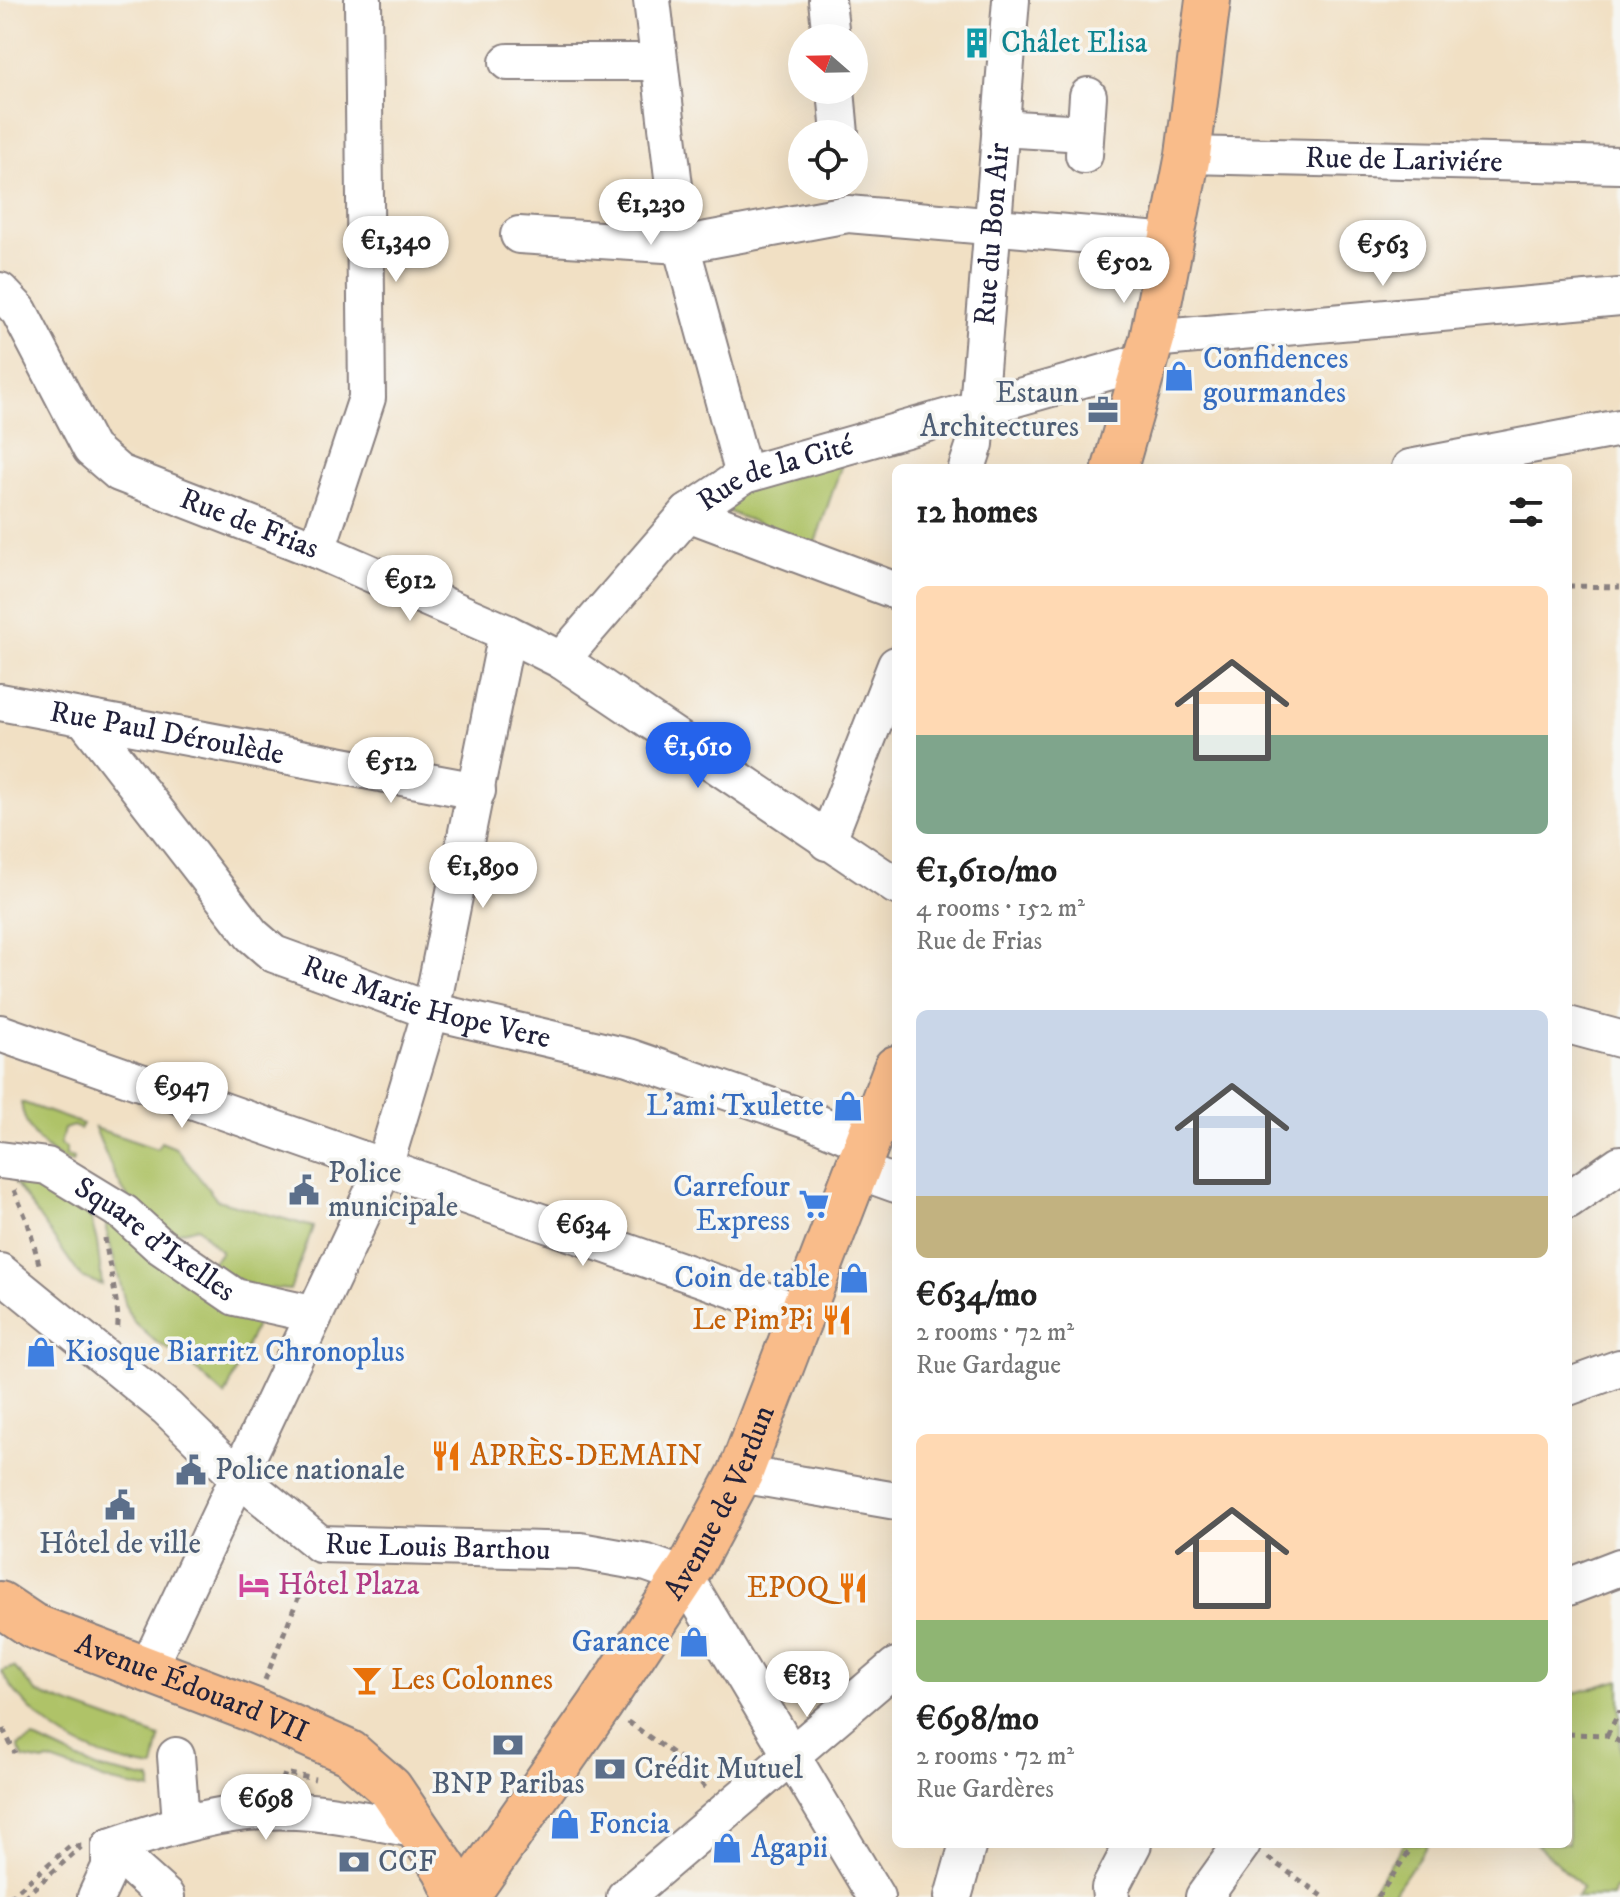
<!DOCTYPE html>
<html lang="en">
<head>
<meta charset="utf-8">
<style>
	:root { --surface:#fff; --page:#f6f6f6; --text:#222; --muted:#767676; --accent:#2563eb }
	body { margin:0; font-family:"IM FELL DW Pica",serif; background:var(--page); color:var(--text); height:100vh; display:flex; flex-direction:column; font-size:30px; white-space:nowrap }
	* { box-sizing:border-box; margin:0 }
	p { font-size:26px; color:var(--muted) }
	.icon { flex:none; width:44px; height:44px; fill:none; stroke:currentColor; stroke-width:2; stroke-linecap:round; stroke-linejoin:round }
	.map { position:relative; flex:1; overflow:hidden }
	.drawer { position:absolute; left:892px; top:464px; width:680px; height:1384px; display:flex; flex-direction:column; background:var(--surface); border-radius:12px; box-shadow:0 8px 32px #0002 }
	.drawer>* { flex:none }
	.needle { width:52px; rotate:290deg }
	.buttons { position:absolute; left:788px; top:24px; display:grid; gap:16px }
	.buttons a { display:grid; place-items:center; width:80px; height:80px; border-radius:50%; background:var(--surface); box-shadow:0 8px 32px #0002; font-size:40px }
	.price { position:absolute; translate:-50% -68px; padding:0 18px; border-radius:28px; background:#fff; color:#222; font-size:26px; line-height:52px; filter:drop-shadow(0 2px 4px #0008) }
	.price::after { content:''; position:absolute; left:50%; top:48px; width:24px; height:18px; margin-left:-12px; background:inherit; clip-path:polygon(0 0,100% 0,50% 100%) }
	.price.current { background:var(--accent); color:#fff }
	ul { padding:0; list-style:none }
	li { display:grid; align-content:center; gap:16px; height:424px; padding:0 24px }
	li span { display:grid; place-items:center; height:248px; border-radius:12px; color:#555 }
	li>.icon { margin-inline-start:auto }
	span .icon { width:144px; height:144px; fill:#fffc; stroke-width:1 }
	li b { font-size:34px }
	h2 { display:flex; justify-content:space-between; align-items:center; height:96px; padding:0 24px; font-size:34px }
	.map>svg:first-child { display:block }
	.green { fill:#afc367; stroke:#687251; stroke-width:2 }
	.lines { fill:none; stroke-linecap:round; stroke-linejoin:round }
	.minor-casing { stroke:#8a8180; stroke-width:40 }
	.major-casing { stroke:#8a8180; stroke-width:48 }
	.path { stroke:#8a8180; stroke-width:5; stroke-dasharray:6 6; stroke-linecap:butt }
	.minor { stroke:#fff; stroke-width:36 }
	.major { stroke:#f9bc8a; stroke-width:44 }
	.labels { text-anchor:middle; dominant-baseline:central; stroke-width:7; stroke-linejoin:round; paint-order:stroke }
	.culture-label { font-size:30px; fill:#0d838f; stroke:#f6f6f2; text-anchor:start }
	.street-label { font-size:30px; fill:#22223b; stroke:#f6f6f2 }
	.shop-label { font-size:30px; fill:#366cbe; stroke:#f6f6f2; text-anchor:start }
	.service-label { font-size:30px; fill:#4e5e75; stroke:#f6f6f2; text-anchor:start }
	.food-label { font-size:30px; fill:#c56008; stroke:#f6f6f2; text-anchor:end }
	.hotel-label { font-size:30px; fill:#b23c85; stroke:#f6f6f2; text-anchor:start }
</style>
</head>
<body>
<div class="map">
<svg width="1620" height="1897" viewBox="0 0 1620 1897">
	<rect width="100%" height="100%" fill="#f6f6f2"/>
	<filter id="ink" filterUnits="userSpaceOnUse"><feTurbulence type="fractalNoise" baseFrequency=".0125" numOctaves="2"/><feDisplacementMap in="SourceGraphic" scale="16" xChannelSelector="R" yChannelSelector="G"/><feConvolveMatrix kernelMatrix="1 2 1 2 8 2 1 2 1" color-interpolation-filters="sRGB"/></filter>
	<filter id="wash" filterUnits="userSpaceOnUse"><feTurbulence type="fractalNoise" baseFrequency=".006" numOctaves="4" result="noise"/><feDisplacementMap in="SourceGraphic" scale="32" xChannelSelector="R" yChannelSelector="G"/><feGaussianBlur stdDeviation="1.8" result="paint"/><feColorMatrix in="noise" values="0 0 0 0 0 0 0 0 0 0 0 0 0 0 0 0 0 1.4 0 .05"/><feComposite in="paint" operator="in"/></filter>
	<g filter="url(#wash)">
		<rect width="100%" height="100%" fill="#f1e0c4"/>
		<path class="green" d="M843,461L814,546L724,510L734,494Z
			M21,1102L83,1124L80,1129L73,1126L64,1129L60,1145L66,1148V1156L73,1158L72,1163C48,1157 23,1128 21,1102Z
			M95,1128L157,1149L161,1142L176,1148L217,1200L313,1227L290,1290L254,1287L209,1266L221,1252L198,1227L168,1235C125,1209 113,1173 95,1128Z
			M11,1177L50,1180L89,1212L97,1242L102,1285L81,1277Z
			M107,1220L263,1309L225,1396L182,1357L156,1342L135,1323L127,1310L106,1229Z
			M14,1667L37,1693L160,1737L154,1768C88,1759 35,1727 1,1671Z
			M1620,1680V1891L1615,1889L1612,1897H1577L1582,1887L1536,1844H1568V1695Z
			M33,1738L96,1768L151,1780V1790L112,1782L49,1760L43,1762L23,1758L18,1746Z
			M1404,1844H1428L1391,1897H1378L1370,1892Z"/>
	</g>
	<g filter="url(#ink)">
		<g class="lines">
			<g class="minor-casing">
				<g id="minor">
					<path d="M652,0L681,245L744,475"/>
					<path d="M827,0L831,38"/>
					<path d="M508,62H659"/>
					<path d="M836,90L840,134"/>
					<path d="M1000,128L1085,133"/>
					<path d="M1084,155L1088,96"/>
					<path id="s1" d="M1188,155L1620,165"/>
					<path d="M519,235L681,245L848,214L1171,242"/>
					<path id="s2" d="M0,291L19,311L91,449L119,473L317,550L507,633L561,660L896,886"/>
					<path d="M1152,339L1620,297"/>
					<path id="s3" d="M967,468L975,444L1011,0"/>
					<path d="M1410,468L1620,428"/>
					<path d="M688,513L896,591"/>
					<path d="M317,550L367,398L363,0"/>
					<path id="s4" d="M561,660L688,513L744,475L1146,361"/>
					<path id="s5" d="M0,702L477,791"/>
					<path id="s6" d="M84,718L252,935L274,954L431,1011L628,1057L813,1121L867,1144"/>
					<path d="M827,842L896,665"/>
					<path d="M1568,1025L1620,1039"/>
					<path d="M0,1033L801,1313"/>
					<path id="s7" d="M0,1160L47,1166L124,1213L159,1245L235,1297L312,1314"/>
					<path d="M857,1170L896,1184"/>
					<path d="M1568,1200L1620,1164"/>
					<path id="s8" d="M0,1272L167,1408L237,1476L320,1544L580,1551L647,1563L684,1576L876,1897"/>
					<path d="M1568,1387L1620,1368"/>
					<path d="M740,1474L896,1501"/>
					<path d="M1568,1587L1620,1567"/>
					<path d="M147,1670L383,1170L431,1011L507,633"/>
					<path d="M176,1756L181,1822"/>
					<path d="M110,1847C170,1826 232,1807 297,1811C338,1813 379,1823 419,1830"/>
					<path d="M110,1847L166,1897"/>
					<path d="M96,1897L110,1867V1847"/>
					<path d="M625,1897L896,1666"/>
					<path d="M953,1897L968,1844"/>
					<path d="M1111,1897L1110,1888L1133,1844"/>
					<path d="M1204,1897L1242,1844"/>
				</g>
			</g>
			<g class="major-casing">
				<g id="major">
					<path d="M1115,468L1152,339L1188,155L1208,0"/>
					<path id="s9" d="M0,1604L33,1626L253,1710L350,1753L390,1788L445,1869L458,1897"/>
					<path id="s10" d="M466,1897L600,1705L690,1568L740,1474L896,1068"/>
				</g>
			</g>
			<path class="path" d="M1568,586L1620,587
				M14,1190L28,1223L39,1264
				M105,1238C107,1257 122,1318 117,1329
				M265,1680L309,1571
				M628,1722L682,1760L708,1791
				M3,1729L15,1753
				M1568,1734L1607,1735L1620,1742
				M1607,1735L1620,1711
				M283,1780L285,1773L315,1779
				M1268,1858L1324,1897
				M10,1897L70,1846H82
				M24,1897L81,1847
				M1378,1897L1414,1844"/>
			<use href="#minor" class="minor"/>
			<use href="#major" class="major"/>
		</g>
	</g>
	<defs>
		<g id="building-bare" transform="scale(2.4)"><path d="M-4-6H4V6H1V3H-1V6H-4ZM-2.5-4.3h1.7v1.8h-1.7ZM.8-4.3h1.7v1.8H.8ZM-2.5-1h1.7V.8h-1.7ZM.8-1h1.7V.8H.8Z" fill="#0f9aa8" stroke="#f6f6f2" stroke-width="2.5" paint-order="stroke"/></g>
		<g id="shop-bare" transform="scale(2.4)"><path d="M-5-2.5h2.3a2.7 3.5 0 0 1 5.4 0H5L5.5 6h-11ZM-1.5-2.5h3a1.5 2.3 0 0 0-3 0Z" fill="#3f7fe0" stroke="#f6f6f2" stroke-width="2.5" paint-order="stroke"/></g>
		<g id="office-bare" transform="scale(2.4)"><path d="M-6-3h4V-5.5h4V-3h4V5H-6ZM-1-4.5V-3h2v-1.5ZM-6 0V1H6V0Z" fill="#5c6f8a" stroke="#f6f6f2" stroke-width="2.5" paint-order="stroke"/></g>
		<g id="civic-bare" transform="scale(2.4)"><path d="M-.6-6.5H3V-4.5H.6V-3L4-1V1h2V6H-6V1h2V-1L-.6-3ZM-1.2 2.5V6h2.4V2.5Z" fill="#5c6f8a" stroke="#f6f6f2" stroke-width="2.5" paint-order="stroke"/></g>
		<g id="supermarket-bare" transform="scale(2.4)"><path d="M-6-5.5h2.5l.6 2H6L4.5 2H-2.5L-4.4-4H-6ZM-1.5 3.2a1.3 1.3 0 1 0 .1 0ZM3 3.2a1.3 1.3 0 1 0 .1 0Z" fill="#3f7fe0" stroke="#f6f6f2" stroke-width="2.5" paint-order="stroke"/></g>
		<g id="restaurant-bare" transform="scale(2.4)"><path d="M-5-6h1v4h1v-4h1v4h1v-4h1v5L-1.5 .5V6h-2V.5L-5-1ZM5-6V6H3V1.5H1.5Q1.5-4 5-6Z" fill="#e8710a" stroke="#f6f6f2" stroke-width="2.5" paint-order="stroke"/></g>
		<g id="hotel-bare" transform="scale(2.4)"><path d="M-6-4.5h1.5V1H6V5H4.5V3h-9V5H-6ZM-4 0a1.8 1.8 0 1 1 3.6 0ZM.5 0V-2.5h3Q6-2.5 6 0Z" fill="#d1479c" stroke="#f6f6f2" stroke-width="2.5" paint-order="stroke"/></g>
		<g id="bar-bare" transform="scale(2.4)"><path d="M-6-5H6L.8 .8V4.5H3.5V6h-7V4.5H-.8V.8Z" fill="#e8710a" stroke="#f6f6f2" stroke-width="2.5" paint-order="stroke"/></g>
		<g id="bank-bare" transform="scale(2.4)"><path d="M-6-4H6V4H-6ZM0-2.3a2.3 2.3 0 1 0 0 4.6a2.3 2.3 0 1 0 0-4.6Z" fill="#5c6f8a" stroke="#f6f6f2" stroke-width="2.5" paint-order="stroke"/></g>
	</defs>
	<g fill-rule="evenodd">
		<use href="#building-bare" x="977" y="43"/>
		<use href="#shop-bare" x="1179" y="376"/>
		<use href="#office-bare" x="1103" y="410"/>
		<use href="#shop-bare" x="848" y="1106"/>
		<use href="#civic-bare" x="304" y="1190"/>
		<use href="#supermarket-bare" x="814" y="1204"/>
		<use href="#shop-bare" x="854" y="1278"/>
		<use href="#restaurant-bare" x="837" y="1320"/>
		<use href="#shop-bare" x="41" y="1352"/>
		<use href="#restaurant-bare" x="446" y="1456"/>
		<use href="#civic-bare" x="191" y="1470"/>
		<use href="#civic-bare" x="120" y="1505"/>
		<use href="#hotel-bare" x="254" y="1585"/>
		<use href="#restaurant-bare" x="853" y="1588"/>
		<use href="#shop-bare" x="694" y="1642"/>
		<use href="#bar-bare" x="367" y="1680"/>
		<use href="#bank-bare" x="508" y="1745"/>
		<use href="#bank-bare" x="610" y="1769"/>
		<use href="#shop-bare" x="565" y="1824"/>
		<use href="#shop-bare" x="727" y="1848"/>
		<use href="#bank-bare" x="354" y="1862"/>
	</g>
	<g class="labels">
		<g class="culture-label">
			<text x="1001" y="43">Châlet Elisa</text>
		</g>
		<g class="street-label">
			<text stroke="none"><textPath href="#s1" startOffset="216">Rue de Lariviére</textPath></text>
			<text stroke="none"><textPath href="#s3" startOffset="236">Rue du Bon Air</textPath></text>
			<text stroke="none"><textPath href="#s4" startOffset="292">Rue de la Cité</textPath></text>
			<text stroke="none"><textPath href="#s2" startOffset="360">Rue de Frias</textPath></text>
			<text stroke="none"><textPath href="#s5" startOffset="170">Rue Paul Déroulède</textPath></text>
			<text stroke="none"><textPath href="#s6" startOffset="464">Rue Marie Hope Vere</textPath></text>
			<text stroke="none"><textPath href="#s7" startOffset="178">Square d'Ixelles</textPath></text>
			<text stroke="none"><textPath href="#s10" startOffset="470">Avenue de Verdun</textPath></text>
			<text stroke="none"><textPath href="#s8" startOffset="538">Rue Louis Barthou</textPath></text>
			<text stroke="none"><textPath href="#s9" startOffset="210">Avenue Édouard VII</textPath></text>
		</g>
		<g class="shop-label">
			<text x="1203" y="359">Confidences<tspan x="1203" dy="34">gourmandes</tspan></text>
			<text x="824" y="1106" text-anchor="end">L'ami Txulette</text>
			<text x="790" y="1187" text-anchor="end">Carrefour<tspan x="790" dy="34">Express</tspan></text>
			<text x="830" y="1278" text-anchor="end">Coin de table</text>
			<text x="65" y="1352">Kiosque Biarritz Chronoplus</text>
			<text x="670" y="1642" text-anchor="end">Garance</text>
			<text x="589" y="1824">Foncia</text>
			<text x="751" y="1848">Agapii</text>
		</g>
		<g class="service-label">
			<text x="1079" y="393" text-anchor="end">Estaun<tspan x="1079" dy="34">Architectures</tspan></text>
			<text x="328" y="1173">Police<tspan x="328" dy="34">municipale</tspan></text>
			<text x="215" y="1470">Police nationale</text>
			<text x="120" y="1544" text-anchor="middle">Hôtel de ville</text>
			<text x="634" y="1769">Crédit Mutuel</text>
			<text x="508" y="1784" text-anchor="middle">BNP Paribas</text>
			<text x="378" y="1862">CCF</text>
		</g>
		<g class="food-label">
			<text x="813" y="1320">Le Pim'Pi</text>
			<text x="470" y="1456" text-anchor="start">APRÈS-DEMAIN</text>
			<text x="829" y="1588">EPOQ</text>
			<text x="391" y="1680" text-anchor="start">Les Colonnes</text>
		</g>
		<g class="hotel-label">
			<text x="278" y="1585">Hôtel Plaza</text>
		</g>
	</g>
</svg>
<div class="buttons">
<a><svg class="needle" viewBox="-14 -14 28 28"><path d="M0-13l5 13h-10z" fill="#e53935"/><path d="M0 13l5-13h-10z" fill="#767676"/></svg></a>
<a><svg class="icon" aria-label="locate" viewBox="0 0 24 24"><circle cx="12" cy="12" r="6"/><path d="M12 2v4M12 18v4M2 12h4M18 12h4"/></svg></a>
</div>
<b class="price" style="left:651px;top:247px">€1,230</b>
<b class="price" style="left:396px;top:284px">€1,340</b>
<b class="price" style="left:1383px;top:288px">€563</b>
<b class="price" style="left:1124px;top:305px">€502</b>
<b class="price" style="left:410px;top:623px">€912</b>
<b class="price current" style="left:698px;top:790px">€1,610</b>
<b class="price" style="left:391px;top:805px">€512</b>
<b class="price" style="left:483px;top:910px">€1,890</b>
<b class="price" style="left:182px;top:1130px">€947</b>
<b class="price" style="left:583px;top:1268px">€634</b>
<b class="price" style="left:807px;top:1719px">€813</b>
<b class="price" style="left:266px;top:1842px">€698</b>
<section class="drawer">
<h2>12 homes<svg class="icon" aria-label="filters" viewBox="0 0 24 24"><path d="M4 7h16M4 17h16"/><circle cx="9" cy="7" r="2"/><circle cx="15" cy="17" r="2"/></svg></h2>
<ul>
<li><span style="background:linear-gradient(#ffd9b3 60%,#7fa58c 0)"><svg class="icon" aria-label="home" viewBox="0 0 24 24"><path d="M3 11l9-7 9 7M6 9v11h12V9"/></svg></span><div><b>€1,610/mo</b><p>4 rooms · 152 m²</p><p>Rue de Frias</p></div></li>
<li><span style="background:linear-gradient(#c9d6e8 75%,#c2b280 0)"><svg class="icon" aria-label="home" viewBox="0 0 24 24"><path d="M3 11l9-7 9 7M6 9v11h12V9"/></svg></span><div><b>€634/mo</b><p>2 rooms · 72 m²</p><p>Rue Gardague</p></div></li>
<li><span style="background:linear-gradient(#ffd9b3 75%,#8fb573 0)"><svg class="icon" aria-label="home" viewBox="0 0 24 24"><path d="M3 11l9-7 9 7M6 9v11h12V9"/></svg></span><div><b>€698/mo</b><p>2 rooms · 72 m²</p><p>Rue Gardères</p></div></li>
</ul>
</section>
</div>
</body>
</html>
